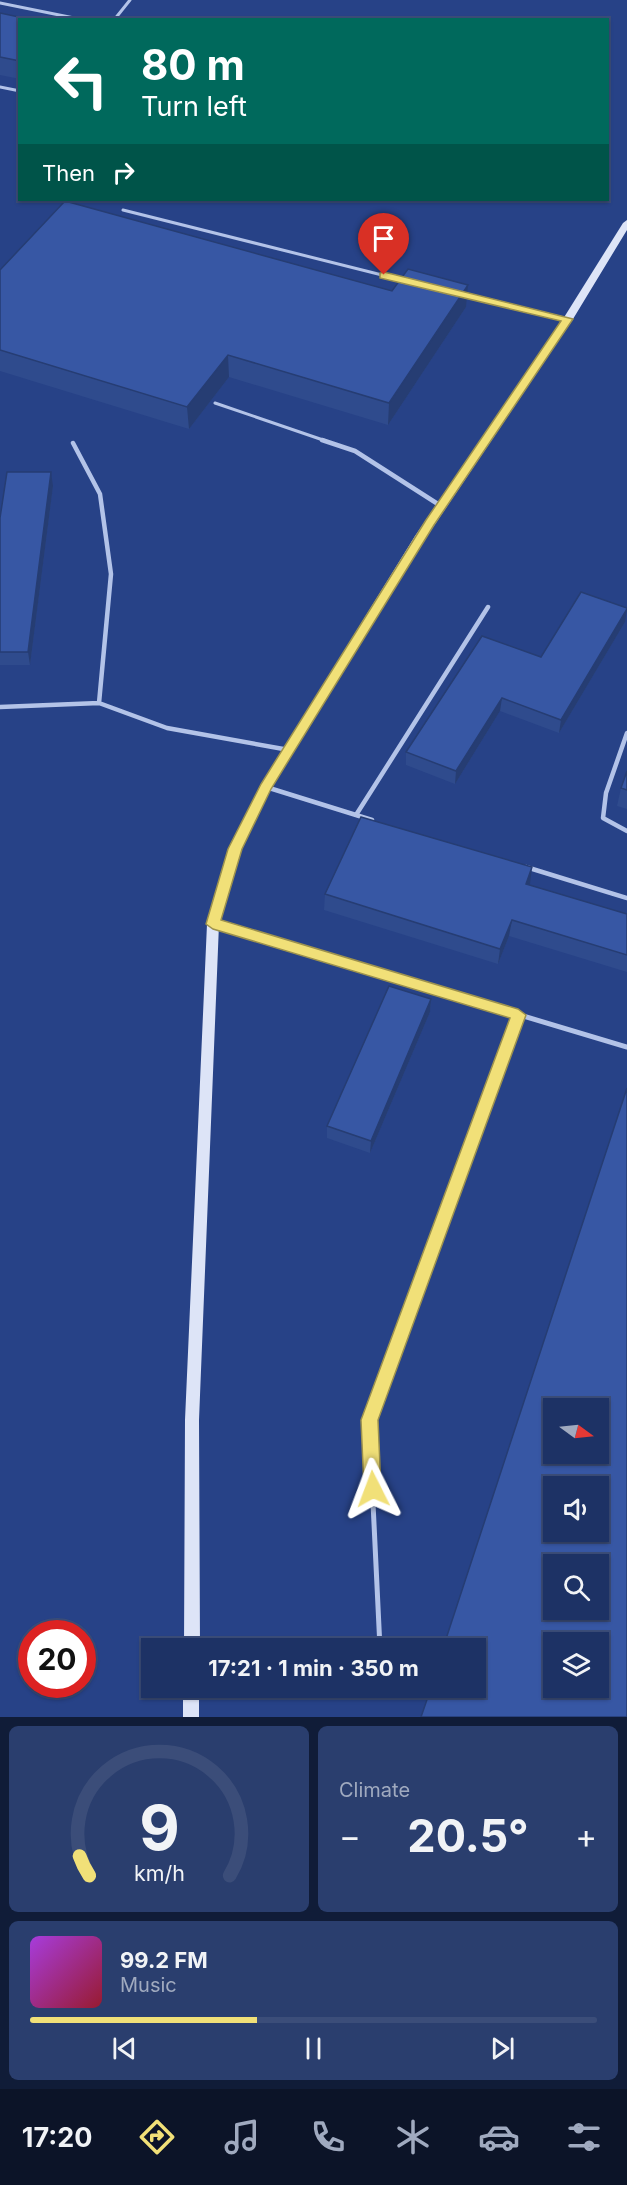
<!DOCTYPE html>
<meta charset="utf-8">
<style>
:root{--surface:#1d3265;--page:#2a3e6e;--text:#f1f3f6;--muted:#a0aabf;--line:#3b4d79;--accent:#f1e078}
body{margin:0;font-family:Inter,sans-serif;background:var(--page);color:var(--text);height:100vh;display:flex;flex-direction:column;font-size:22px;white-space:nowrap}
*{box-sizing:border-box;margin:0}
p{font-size:20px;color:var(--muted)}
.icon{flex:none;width:33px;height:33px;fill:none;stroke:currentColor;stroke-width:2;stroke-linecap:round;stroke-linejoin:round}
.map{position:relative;height:1717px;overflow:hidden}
.drawer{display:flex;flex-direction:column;gap:9px;padding:9px;background:#101c38;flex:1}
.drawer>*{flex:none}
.top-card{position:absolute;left:18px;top:18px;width:591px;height:183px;border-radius:0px;box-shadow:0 2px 4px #0004,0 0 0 2px var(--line);background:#00695c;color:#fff;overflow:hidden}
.needle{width:39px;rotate:105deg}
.fabs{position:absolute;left:543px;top:1398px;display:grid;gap:12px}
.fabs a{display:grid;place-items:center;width:66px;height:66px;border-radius:0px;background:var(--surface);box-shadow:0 2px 4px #0004,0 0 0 2px var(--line);font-size:30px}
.speed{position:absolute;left:18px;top:1620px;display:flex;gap:12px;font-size:30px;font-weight:700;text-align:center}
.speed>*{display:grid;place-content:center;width:78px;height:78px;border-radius:50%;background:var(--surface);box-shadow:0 2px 4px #0004,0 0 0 2px var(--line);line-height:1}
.speed .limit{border:9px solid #d22;background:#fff;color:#111}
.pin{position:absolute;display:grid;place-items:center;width:51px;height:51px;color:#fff;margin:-62px -26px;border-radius:50% 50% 50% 0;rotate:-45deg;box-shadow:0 0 6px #0007}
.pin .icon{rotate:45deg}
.me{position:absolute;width:66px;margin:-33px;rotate:357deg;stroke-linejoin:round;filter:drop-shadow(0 0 4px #0008)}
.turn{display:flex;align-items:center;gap:21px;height:126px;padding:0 24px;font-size:27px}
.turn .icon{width:78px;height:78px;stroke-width:2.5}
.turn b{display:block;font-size:42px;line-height:51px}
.then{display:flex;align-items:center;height:57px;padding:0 24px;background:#0003;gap:12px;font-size:22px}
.big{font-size:45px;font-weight:700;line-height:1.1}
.drawer .tile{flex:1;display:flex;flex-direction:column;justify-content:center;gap:9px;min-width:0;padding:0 21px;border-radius:9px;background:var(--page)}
.drawer .dial{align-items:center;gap:0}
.dial svg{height:156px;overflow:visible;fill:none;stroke:var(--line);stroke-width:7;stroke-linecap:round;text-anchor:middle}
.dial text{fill:var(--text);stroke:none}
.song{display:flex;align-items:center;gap:18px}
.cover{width:72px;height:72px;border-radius:9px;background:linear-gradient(135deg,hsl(280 70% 55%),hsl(350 70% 35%))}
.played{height:6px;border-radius:3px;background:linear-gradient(90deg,var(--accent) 40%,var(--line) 40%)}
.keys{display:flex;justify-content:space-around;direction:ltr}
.heat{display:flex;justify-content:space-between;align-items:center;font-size:33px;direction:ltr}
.drawer .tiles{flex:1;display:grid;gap:9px;grid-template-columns:1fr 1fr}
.tile:last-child{grid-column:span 2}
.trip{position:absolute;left:141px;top:1638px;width:345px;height:60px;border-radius:0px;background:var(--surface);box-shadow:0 2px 4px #0004,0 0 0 2px var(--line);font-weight:700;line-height:60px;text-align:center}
.tabs{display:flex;height:96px;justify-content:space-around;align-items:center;background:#0c1428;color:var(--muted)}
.tabs .icon{width:42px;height:42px}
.tabs .selected{color:var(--accent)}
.tabs b{font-size:27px;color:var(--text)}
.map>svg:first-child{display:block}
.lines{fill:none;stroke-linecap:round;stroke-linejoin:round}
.lane-far2{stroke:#b3c3e8;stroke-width:3}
.lane-far1{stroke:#b3c3e8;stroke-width:4.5}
.lane{stroke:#b3c3e8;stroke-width:5}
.secondary{fill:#dde4f7;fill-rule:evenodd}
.wall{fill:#2f4b8d}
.shaded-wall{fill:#263d73}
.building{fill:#3757a4;stroke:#263d73;stroke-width:1.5;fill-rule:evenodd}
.route{fill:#f1e078;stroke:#9d924e;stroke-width:1.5}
</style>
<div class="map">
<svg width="627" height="1717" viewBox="0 0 627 1717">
<rect width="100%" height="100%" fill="#274287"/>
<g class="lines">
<!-- lane-far2 -->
<path class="lane-far2" d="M 0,3 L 84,20
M 114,20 L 130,0
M 0,87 L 20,91
M 123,210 L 406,281
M 463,294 L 568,319
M 215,403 L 326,441"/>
<!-- lane-far1 -->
<path class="lane-far1" d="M 322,440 L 355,451 L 441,506
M 73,443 L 100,494 L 111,574 L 99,703 L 167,728 L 289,750
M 0,707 L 99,703
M 627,733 L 606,793 L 603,818 L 627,831
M 266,787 L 372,820
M 356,815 L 488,607
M 526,867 L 627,898
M 216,924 L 478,1002"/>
<!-- lane -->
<path class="lane" d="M 473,1001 L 627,1047
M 380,1648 L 369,1420 L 518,1015"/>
<!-- secondary -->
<path class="secondary" d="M 627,220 L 627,230 L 573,319 L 423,542 L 271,789 L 241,849 L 219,924 L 199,1420 L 200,1648 L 184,1648 L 185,1420 L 207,924 L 229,849 L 262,784 L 415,536 L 563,319 L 623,223 Z
M 183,1688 L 199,1688 L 199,1717 L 183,1717 Z"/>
</g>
<!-- wall -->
<path class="wall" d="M 0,13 L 20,20 L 20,79 L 0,75 Z
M 0,270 L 392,291 L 466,307 L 388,425 L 229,377 L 189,429 L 0,371 Z
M 53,486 L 30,665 L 0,665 L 0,518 Z
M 625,622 L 559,733 L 500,711 L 455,784 L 406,765 L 406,752 L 541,657 Z
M 627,771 L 627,809 L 617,806 L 621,788 Z
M 530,884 L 529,885 L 627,914 L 627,972 L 509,936 L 498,964 L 324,910 L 325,894 Z
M 431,999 L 430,1012 L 370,1153 L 327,1138 L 327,1126 Z"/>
<!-- shaded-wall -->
<path class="shaded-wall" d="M 468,285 L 466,307 L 388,425 L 389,403 Z
M 228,355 L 229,377 L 189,429 L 187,407 Z
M 51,472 L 53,486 L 30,665 L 28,652 Z
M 627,609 L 625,622 L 559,733 L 561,720 Z
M 502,698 L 500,711 L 455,784 L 456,771 Z
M 532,867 L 530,884 L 523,900 L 526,884 Z
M 512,920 L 509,936 L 498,964 L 500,949 Z
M 431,999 L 430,1012 L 370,1153 L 371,1141 Z"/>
<!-- building -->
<path class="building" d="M 0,13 L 33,20 L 20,20 L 20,61 L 0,57 Z
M 65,201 L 392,291 L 408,269 L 468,285 L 389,403 L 228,355 L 187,407 L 0,350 L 0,270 Z
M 7,472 L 51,472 L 28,652 L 0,652 L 0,518 Z
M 581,592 L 627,608 L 627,609 L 561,720 L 502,698 L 456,771 L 406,752 L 482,636 L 541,657 Z
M 627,771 L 627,790 L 621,788 Z
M 361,817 L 532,867 L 526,884 L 627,914 L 627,955 L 512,920 L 500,949 L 325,894 Z
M 389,986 L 431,999 L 371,1141 L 327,1126 Z
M 627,1088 L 627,1717 L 421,1717 L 431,1688 L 476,1688 L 476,1648 L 443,1648 ZM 554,1408 L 598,1408 L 598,1454 L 554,1454 ZM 554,1486 L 598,1486 L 598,1532 L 554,1532 ZM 554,1564 L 598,1564 L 598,1610 L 554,1610 ZM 554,1642 L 598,1642 L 598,1688 L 554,1688 Z"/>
<!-- route -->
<path class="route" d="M 384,272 L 573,319 L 434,525 L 271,789 L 242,849 L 221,920 L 518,1009 L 526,1015 L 378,1420 L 381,1489 L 379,1495 L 373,1497 L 367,1495 L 364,1489 L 361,1420 L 510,1018 L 213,929 L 206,924 L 228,849 L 261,784 L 426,520 L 561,321 L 380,278 L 380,273 Z"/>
</svg>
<div class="fabs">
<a><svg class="needle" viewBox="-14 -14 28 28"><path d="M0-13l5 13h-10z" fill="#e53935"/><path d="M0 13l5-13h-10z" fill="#a0aabf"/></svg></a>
<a><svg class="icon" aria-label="sound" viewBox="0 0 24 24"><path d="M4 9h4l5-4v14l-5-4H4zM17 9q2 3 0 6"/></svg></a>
<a><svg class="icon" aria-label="search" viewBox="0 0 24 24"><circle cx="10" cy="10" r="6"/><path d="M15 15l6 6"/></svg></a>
<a><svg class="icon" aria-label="layers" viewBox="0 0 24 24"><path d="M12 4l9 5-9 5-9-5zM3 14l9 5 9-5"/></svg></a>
</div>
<div class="speed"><div class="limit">20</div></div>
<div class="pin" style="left:384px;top:275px;background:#d93025"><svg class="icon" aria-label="arrive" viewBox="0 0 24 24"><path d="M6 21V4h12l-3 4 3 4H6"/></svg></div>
<svg class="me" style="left:373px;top:1489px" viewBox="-20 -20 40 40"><path d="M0-17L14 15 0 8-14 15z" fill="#f1e078" stroke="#fff" stroke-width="4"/></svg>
<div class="trip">17:21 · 1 min · 350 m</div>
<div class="top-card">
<div class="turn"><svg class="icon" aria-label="left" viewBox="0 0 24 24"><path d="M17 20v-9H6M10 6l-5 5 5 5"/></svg><div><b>80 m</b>Turn left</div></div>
<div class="then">Then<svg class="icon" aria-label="right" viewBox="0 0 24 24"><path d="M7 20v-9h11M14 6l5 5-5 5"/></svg></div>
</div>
</div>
<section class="drawer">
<div class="tiles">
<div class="tile dial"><svg viewBox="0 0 100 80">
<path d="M14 69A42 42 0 1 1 86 69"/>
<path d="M14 69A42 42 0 0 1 9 59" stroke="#f1e078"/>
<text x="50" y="56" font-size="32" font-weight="700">9</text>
<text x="50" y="72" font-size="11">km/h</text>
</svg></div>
<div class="tile"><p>Climate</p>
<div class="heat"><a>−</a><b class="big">20.5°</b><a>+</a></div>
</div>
<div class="tile">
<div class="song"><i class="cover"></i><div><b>99.2 FM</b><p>Music</p></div></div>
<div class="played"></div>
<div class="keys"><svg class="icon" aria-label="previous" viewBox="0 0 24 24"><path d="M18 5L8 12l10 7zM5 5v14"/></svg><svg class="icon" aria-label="pause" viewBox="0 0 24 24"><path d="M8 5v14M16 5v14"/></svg><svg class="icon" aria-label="next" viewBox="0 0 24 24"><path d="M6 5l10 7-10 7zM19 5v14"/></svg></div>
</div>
</div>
</section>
<nav class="tabs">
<b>17:20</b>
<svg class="icon selected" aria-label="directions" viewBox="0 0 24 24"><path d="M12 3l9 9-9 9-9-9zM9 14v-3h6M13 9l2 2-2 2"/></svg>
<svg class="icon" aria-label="music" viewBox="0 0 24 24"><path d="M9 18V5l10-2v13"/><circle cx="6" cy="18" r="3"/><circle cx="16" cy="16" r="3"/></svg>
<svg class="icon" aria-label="phone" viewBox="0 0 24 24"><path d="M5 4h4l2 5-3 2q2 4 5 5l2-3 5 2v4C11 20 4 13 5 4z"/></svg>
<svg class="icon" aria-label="climate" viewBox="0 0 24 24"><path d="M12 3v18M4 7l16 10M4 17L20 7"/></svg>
<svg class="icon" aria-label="car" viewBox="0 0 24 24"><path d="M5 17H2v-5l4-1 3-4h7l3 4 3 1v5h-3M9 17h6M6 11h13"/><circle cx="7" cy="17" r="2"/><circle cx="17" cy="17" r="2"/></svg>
<svg class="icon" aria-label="filters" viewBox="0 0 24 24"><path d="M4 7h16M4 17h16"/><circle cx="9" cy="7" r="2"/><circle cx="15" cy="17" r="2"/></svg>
</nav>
